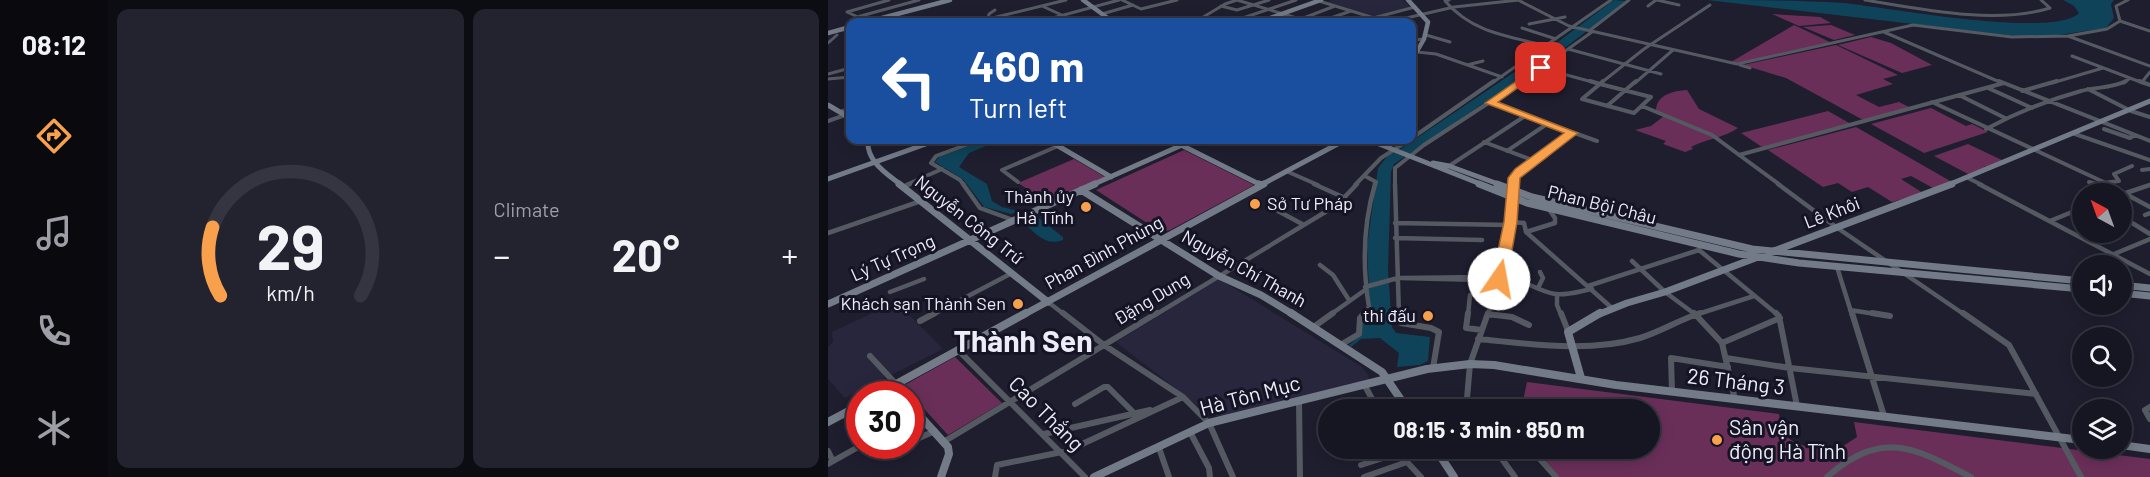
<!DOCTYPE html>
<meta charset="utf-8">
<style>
:root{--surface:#161623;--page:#232330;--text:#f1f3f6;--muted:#9e9fa6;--line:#353541;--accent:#f9a04c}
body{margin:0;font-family:Barlow,sans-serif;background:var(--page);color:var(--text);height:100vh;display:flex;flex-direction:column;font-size:22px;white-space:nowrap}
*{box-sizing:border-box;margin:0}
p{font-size:20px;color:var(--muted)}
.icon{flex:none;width:33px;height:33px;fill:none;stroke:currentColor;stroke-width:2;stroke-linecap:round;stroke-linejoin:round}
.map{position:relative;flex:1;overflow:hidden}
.details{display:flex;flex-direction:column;gap:9px;padding:9px;background:#0c0c13;width:720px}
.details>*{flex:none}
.banner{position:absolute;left:18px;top:18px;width:570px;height:126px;border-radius:12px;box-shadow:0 3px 15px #0003,0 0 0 2px var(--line);background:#1a4fa0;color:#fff;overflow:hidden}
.needle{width:39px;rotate:319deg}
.fabs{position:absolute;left:1244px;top:183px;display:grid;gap:12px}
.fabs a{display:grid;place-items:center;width:60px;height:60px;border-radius:50%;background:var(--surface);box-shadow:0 3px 15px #0003,0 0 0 2px var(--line);font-size:30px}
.speed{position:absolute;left:18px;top:381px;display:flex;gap:12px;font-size:30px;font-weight:700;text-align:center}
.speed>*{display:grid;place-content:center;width:78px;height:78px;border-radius:50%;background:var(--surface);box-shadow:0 3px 15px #0003,0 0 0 2px var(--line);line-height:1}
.speed .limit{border:9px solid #d22;background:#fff;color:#111}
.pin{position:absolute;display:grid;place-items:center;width:51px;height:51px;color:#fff;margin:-26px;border-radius:12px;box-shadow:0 3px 9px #0006}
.me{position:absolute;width:66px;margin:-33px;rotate:12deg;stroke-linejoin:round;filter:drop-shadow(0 0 4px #0008)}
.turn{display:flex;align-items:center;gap:21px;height:126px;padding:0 24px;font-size:27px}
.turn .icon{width:78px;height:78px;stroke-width:2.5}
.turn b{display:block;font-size:42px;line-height:51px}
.big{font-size:45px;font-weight:700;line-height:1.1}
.details .tile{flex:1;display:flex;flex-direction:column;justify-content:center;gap:9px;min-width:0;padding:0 21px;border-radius:12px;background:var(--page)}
.details .dial{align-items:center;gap:0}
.dial svg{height:156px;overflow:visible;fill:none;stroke:var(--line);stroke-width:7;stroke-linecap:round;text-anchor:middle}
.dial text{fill:var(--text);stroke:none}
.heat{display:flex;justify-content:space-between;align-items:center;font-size:33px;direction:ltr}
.details .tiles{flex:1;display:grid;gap:9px;grid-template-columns:repeat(2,1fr)}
.trip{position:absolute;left:490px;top:399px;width:342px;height:60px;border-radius:30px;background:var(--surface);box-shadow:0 3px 15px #0003,0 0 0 2px var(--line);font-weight:700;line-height:60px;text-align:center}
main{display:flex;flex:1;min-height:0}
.tab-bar{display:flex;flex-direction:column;width:108px;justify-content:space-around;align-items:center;background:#09090e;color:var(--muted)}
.tab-bar .icon{width:42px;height:42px}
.tab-bar .current{color:var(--accent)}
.tab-bar b{font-size:27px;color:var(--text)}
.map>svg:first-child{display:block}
.built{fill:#27263d}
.green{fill:#6a2f59}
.water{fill:#0e4359}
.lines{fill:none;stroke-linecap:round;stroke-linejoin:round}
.street-far3{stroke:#555a62;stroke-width:3}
.street-far2{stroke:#555a62;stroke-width:4}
.street-far1{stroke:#555a62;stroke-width:4.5}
.street{stroke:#555a62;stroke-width:6}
.secondary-far3{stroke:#737b88;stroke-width:4.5}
.secondary-far2{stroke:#737b88;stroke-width:5}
.secondary-far1{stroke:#737b88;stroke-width:7}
.secondary{stroke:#737b88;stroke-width:8}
.route{fill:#f9a04c;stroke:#a26831;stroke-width:1.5}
.poi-dot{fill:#f9a04c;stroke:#151425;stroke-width:2}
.labels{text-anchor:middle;stroke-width:6;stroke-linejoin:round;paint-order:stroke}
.poi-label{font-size:18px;fill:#ededf9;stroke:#151425;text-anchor:end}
.street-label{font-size:18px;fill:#ededf9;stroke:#151425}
.near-street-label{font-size:21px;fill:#ededf9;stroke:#151425}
.near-poi-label{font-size:21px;fill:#ededf9;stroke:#151425;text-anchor:start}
.town-label{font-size:30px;font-weight:bold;fill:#ededf9;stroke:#151425}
</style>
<main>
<nav class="tab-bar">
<b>08:12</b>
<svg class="icon current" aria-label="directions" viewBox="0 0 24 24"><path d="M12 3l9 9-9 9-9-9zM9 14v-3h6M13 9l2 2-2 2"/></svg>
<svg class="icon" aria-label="music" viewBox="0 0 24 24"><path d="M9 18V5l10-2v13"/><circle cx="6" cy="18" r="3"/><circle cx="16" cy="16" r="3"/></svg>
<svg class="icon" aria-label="phone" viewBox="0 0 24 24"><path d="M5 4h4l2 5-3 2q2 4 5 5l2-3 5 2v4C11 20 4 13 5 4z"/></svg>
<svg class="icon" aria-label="climate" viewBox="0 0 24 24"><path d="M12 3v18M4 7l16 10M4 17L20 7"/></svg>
</nav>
<section class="details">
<div class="tiles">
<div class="tile dial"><svg viewBox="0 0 100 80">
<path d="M14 69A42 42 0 1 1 86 69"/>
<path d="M14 69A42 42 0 0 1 10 34" stroke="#f9a04c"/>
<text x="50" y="56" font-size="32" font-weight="700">29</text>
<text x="50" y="72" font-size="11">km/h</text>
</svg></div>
<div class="tile"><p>Climate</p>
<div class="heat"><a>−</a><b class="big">20°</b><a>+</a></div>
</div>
</div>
</section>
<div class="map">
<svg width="1322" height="477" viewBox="0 0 1322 477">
<rect width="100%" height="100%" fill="#1e1e2f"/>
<!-- built -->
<path class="built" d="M 503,0 L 575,0 L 582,7 L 544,17 L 499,3 Z
M 391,279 L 534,367 L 540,375 L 541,380 L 396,418 L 379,413 L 288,342 Z
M 68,302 L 115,349 L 17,398 L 0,379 L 0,347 L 5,342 L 4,332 Z"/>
<!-- green -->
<path class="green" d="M 944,14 L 992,17 L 1003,23 L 971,26 Z
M 966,25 L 1004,43 L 909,64 L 903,62 Z
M 1003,25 L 1027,35 L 1006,40 L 975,27 Z
M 1043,37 L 1063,43 L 1104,65 L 1074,73 L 1010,45 Z
M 1008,45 L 1070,75 L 1055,79 L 1065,84 L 1028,95 L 1051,107 L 1071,102 L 1083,108 L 1037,121 L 958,78 L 915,65 Z
M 859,90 L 871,109 L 910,128 C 896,138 878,139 863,147 L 865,149 L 857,152 L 835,144 L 838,141 L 807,130 L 823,126 L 836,116 L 828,110 C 829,94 846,91 859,90 Z
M 1103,108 L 1138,126 L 1144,124 L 1160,132 L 1096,153 L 1043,124 Z
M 1000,111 L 1023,124 L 934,147 L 913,133 Z
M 1028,127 L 1124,182 L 1105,188 L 1083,176 L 1073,179 L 1095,193 L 1064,202 L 1040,187 L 1024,192 L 1010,183 L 995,187 L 940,150 Z
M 1140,144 L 1178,162 L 1161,169 L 1156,166 L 1158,169 L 1142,175 L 1106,156 Z
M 356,150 L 426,185 L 342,230 L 333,232 L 268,190 Z
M 246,159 L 277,177 L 221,203 L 190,183 Z
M 127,357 L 174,403 L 120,435 L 75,386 Z
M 699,382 L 951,414 C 954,447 975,445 1002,451 L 1003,454 L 1029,437 L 1026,422 L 1322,459 L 1322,477 L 731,477 L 706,449 L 822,448 L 822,410 L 693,410 Z"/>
<!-- water -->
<path class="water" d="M 786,0 L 798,1 L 738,47 L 566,164 L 563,172 L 560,270 L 564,327 L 568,333 L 602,337 L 600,361 L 592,365 L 569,367 L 571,353 L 552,338 L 533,339 L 523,347 L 521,345 L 533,335 L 533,323 L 542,313 L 539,246 L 550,168 L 561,154 L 571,150 L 719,50 Z
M 879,0 C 924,0 970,0 1016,3 C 1056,7 1226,39 1251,13 L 1246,6 L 1235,0 L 1286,0 L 1283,4 L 1286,18 L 1278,28 L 1230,35 L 1197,37 Z
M 157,140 L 172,140 L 141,153 L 131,167 L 159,184 L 164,201 L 174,207 L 190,211 L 183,214 L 156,207 L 135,179 L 107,162 L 111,157 Z
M 208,216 L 235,237 L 235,240 C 218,247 206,233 195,221 Z"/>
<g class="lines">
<!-- street-far3 -->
<path class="street-far3" d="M 294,0 L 313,9 L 349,0
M 409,0 L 482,22
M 621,0 L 617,1 C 645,33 679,36 719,46
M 690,0 L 741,26 L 909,64 L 1085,25 L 1184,37 L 1240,36
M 829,0 L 851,5
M 1037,0 C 1092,9 1168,25 1222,8 L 1213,0
M 1300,0 L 1288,6 L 1292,21 L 1322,31
M 491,1 L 546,18
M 214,6 L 249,22
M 393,6 L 409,10 L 441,0
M 820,6 L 828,0
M 167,10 L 161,14 L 160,19 L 238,0
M 274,14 L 305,5
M 29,17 L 91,0
M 473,19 L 507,6
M 1292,21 L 1279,29 L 1240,36 L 1322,66
M 41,22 L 19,12 L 61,0
M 210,22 L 291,0
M 264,22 L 281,18
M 342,22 L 372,19 L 397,4 L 409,0
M 403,22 L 468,0
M 491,22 L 523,11
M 530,22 L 587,7
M 561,22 L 626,7 L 691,0
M 701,24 L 737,17
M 694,28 L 728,39
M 761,31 L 801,0
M 1056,32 L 1174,83
M 598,35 L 622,42
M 584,40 L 596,39
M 0,43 L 9,35
M 740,49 L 833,74
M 589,52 L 608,54 L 674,77
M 1244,56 L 1315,83
M 639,65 L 655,61
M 912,65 L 922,68
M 713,68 L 768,83
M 0,74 L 22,68
M 0,79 L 22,77
M 1314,82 L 1322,72
M 664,83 L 783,0
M 692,83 L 764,32
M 773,83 L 816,49 L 882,5
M 807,83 L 845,50
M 1224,83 L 1275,68
M 1296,83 L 1302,78"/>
<!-- street-far2 -->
<path class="street-far2" d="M 762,81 L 772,84
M 1171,81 L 1322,141
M 1311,81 L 1322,85
M 772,84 L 819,96 L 823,97 L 806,113 L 754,99 Z
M 772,84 L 775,81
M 1160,88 L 1204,108
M 1260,89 L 1303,111 L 1322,117
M 1194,91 L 1229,81
M 1131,95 L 1177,118
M 1104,102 L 1282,185
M 662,103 L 769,141
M 779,106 L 808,81
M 814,106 L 884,135 L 952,185
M 12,112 L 22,109
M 0,121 L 17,115
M 1158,129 C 1188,113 1220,100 1253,91 C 1268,87 1285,88 1298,81
M 1276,129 L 1302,138 L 1307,135
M 1247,134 L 1322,160
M 584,138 L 666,81
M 656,142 L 707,161
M 679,151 L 719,124
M 911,155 L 1176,83
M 621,166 L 697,116
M 1314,170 L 1322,169
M 458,171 L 490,185
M 537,176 L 548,182 L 547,185
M 1140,178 L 1154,185
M 190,182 L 174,170 L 230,146
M 1261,182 L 1268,184 L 1291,181 L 1286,174 L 1304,166
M 78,185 L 114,169
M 136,185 L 132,180 L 103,163 L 108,156 L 151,140
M 527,185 L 553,158 L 581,140
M 567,185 L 567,168 L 596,145 L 694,81
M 685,185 L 686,178 L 691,172 L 744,133"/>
<!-- street-far1 -->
<path class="street-far1" d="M 135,184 L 152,208 L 185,220
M 486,184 L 517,198
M 567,184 L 571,315
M 950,184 L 1008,227 L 1137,315
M 1151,184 L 1322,274
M 1279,184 L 1322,207
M 75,187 L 82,184
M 1298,193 L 1322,185
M 450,211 L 476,225
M 1317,215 L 1322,213
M 1296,218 L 1322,234
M 1222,221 L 1254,208
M 682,222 L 696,223 L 698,232 L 784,308
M 567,223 L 681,225
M 698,232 L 727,223 L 727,218 L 720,208
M 0,233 L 93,201
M 567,238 L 654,240
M 872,245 L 871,250 L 950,315
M 1286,254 L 1322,239
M 804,261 L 837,292 L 868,315
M 492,265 L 505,275 L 521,300
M 1009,267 L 1024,315
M 656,277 L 653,280 L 573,278 Z
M 656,277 C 682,268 703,290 727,294 C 739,296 752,291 764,289
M 760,286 L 871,250
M 537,287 L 570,278
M 710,288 L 715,278 L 712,272
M 62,292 L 96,279
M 729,294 L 729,305 L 733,315
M 220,302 L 237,315
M 1022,310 L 1054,315
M 660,314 L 667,315
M 104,315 L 184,273
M 327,315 L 509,205 L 529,184
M 502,315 L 537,290
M 535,315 L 541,307 C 534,265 535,225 547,184
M 640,315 L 642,295
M 660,315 L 676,260 L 685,184
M 867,315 L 926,296"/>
<!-- street -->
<path class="street" d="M 235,313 L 276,345 L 355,397 L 381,423 L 405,477
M 570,313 L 573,323 L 603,328 L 611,332 L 605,368
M 640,313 L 638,328 L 654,330
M 733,313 L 740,331
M 866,313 L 894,343 L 907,400
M 948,313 L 951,316 L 969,406
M 1024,313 L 1056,416
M 1044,313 L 1062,316
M 1135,313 L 1181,345 L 1253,477
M 660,314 L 684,317 L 701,325
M 92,321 L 107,313
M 487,326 L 505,313
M 650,339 C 703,344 760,353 812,338 C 832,332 851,320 872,313
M 894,343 L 952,318
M 514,344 L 531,334 L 532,318 L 536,313
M 130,350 L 257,477
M 42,356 L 68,384
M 898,358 L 962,368 L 1208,394
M 536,384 L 550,410
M 844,392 L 843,358 L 900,367
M 471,401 L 472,477
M 247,404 L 276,387 L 280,387 L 307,414
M 1322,407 L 1317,410 L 1322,419
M 638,410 L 642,364 L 660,313
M 362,432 L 381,468 L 382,477
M 216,434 L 322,410
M 117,441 L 329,313
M 82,442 L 107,431
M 331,448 L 341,477
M 572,448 L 579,462 L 593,477
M 666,448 L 687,477
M 702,448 L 728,477
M 0,451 L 5,461
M 60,453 L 76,446
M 235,453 L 355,397
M 611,455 L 623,448
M 0,464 L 32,446
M 533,465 L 586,448
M 167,477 L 169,465 L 234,452
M 536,477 L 579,462
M 999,477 C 1054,429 1085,447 1143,477"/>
<!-- secondary-far3 -->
<path class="secondary-far3" d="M 255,0 L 285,22
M 580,0 L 600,22 L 596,39 L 584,60
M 39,22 L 122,0
M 431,22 L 493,0
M 0,33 L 22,27"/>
<!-- secondary-far2 -->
<path class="secondary-far2" d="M 0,105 L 22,118
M 40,140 C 38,161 58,173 73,185
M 220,140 L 283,177
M 343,140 L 433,185
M 541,140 L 655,185
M 605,163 L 621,166 L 673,185
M 0,179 L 109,140
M 264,185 L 354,145
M 433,185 L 517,140
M 1120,185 L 1322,101"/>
<!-- secondary-far1 -->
<path class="secondary-far1" d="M 71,184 L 220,302
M 431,184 L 433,185
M 651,184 L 699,203 L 911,254 L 971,263 L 1254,289
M 669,184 L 704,197 L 924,249 L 1254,281
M 253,190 L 391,276 L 433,295 L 466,315
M 1293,285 L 1322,288
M 1293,293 L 1322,296
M 0,304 L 267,184
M 195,315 L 436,184
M 769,315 L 799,303 L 837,292 L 1124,184"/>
<!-- secondary -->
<path class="secondary" d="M 463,313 L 554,372 L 580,410
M 753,378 L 740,332 L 772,313
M 65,386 L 73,394
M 50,394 L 198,313
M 82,405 L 120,447 L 121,454 L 113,477
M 0,422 L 32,405
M 1293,445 L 1322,449
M 607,448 L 626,477
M 266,477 L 381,423 L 599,369 L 642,364 L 666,365 L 788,385 L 1254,440"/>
</g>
<!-- route -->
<path class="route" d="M 710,66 L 718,68 L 670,102 L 750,133 L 692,178 L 689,222 L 679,279 L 671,284 L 664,279 L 676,222 L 680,178 L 687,169 L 736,133 L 657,103 Z"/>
<!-- markers -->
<g class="poi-dot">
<circle cx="427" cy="204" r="6"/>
<circle cx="258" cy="207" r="6"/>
<circle cx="190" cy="304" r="6"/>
<circle cx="600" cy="316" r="6"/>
<circle cx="889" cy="440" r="6"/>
</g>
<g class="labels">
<!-- poi labels -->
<g class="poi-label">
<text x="246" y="203">Thành ủy<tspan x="246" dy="21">Hà Tĩnh</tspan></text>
<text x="439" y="210" text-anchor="start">Sở Tư Pháp</text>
<text x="178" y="310">Khách sạn Thành Sen</text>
<text x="588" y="322">thi đấu</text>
</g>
<!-- street labels -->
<g class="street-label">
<text transform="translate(774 205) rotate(14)" y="6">Phan Bội Châu</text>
<text transform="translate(1004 213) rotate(-21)" y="6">Lê Khôi</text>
<text transform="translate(141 220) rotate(38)" y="6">Nguyễn Công Trứ</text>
<text transform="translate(276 253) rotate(-29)" y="6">Phan Đình Phùng</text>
<text transform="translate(65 258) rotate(-24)" y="6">Lý Tự Trọng</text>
<text transform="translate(416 269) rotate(29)" y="6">Nguyễn Chí Thanh</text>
<text transform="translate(324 299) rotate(-31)" y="6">Đặng Dung</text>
</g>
<!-- near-street labels -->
<g class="near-street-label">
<text transform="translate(908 382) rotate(7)" y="7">26 Tháng 3</text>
<text transform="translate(422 396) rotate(-15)" y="7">Hà Tôn Mục</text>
<text transform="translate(218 414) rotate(45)" y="7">Cao Thắng</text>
</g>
<!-- near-poi labels -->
<g class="near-poi-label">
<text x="901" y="435">Sân vận<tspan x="901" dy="24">động Hà Tĩnh</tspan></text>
</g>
<!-- town labels -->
<g class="town-label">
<text x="195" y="352">Thành Sen</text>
</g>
</g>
</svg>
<div class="fabs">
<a><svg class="needle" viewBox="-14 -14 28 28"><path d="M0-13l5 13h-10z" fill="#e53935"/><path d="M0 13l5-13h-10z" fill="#9e9fa6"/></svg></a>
<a><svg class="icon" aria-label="sound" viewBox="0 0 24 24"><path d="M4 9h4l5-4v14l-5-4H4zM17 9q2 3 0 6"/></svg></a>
<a><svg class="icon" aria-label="search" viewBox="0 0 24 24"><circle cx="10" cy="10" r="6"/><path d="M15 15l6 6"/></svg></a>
<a><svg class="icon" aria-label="layers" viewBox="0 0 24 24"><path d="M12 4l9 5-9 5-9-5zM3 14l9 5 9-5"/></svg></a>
</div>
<div class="speed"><div class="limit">30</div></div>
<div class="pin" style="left:713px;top:68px;background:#d93025"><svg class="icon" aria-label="arrive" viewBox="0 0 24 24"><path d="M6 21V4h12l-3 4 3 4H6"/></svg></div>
<svg class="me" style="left:671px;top:279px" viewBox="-20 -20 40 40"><circle r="19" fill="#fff"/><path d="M0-13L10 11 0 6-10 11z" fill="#f9a04c"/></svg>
<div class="trip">08:15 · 3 min · 850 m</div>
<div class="banner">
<div class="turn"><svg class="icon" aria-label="left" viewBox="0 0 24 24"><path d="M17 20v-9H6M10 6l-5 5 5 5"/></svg><div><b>460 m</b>Turn left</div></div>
</div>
</div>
</main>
